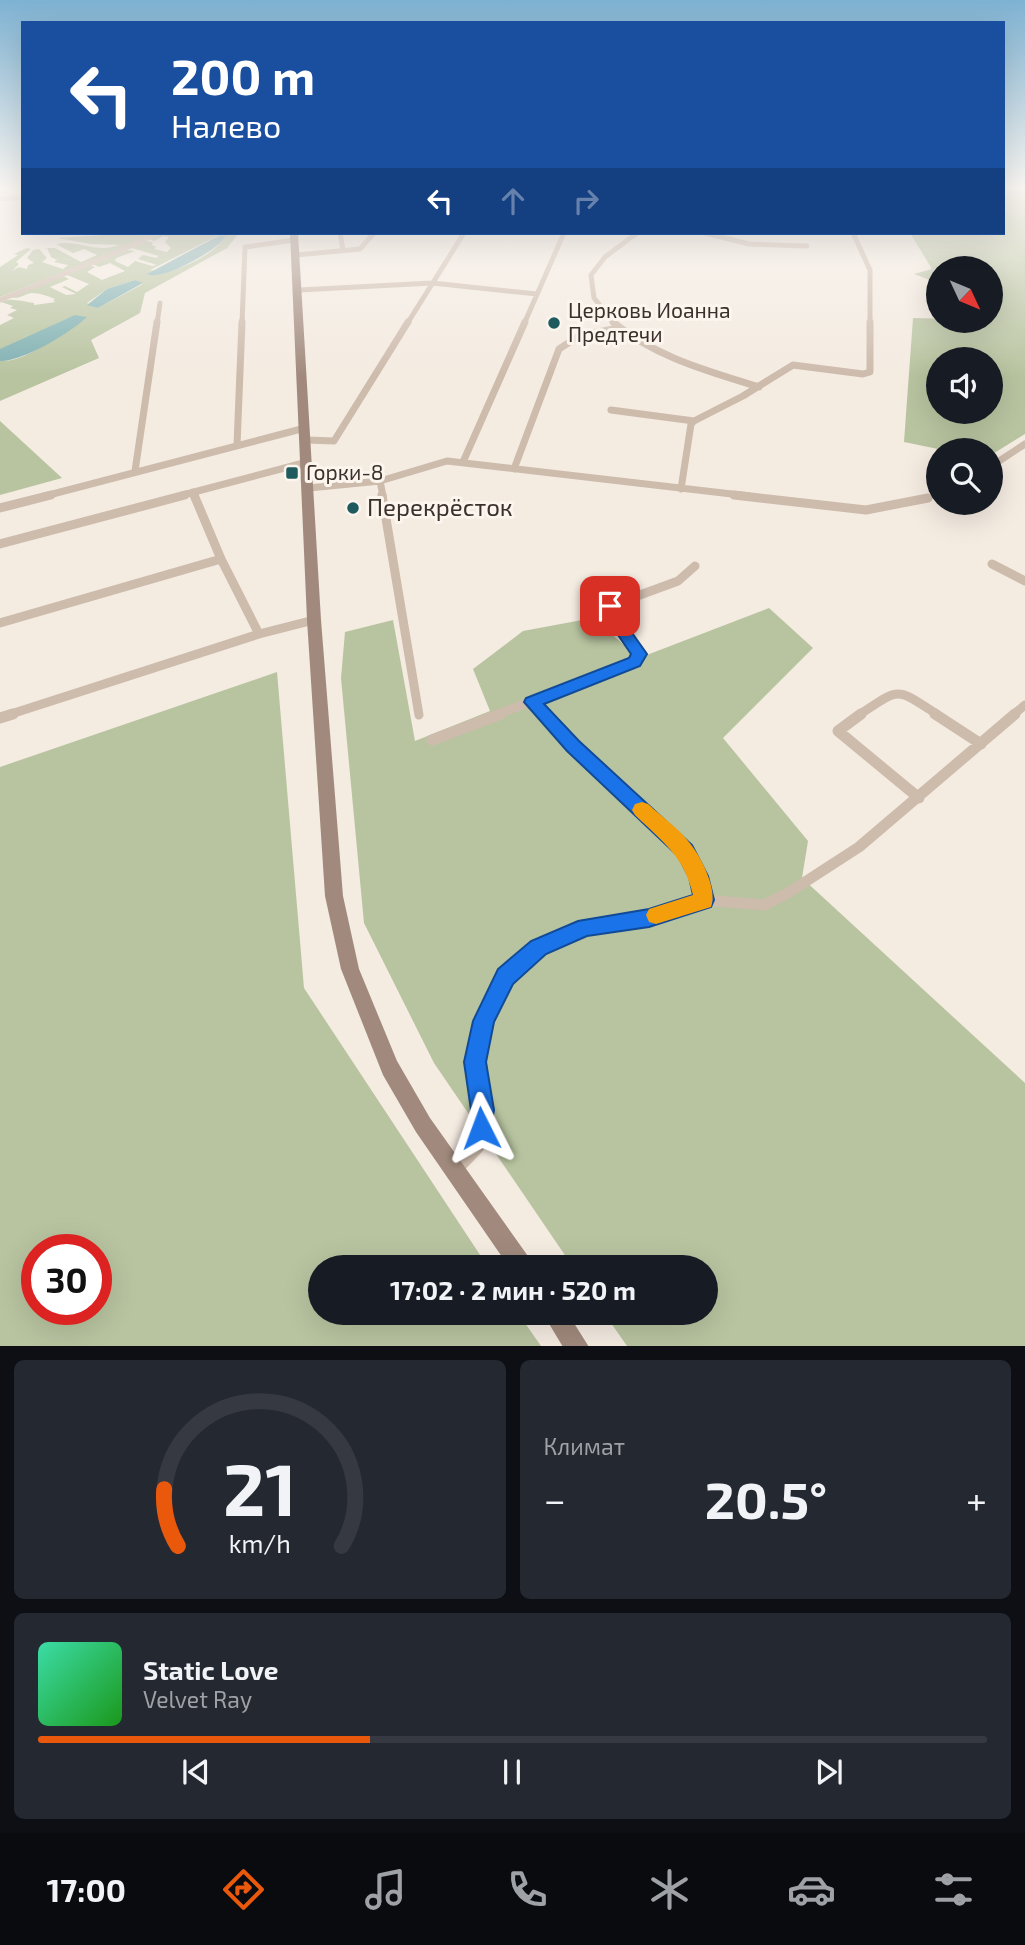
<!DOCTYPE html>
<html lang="ru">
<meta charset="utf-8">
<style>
:root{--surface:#171b24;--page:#242831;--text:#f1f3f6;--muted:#9ea1a6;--line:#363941;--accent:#ea580c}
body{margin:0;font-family:"Exo 2",sans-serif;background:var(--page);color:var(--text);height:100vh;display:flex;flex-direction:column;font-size:26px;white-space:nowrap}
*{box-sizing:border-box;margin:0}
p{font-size:23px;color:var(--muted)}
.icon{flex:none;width:38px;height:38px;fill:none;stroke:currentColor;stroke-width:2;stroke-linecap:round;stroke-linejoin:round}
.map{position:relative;height:1346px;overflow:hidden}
.sheet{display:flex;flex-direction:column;gap:14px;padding:14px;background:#0d0f14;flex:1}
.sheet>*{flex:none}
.banner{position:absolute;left:21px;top:21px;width:984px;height:214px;border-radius:0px;box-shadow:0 7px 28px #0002;background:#1a4fa0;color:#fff;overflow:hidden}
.needle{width:46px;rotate:134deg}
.buttons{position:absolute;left:926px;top:256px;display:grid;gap:14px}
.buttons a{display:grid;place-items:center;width:77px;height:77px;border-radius:50%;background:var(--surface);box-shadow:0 7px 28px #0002;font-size:35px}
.speed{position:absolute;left:21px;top:1234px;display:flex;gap:14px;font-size:35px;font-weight:700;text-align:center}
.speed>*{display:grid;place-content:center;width:91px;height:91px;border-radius:50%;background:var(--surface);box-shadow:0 7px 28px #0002;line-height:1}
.speed .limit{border:10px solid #d22;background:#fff;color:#111}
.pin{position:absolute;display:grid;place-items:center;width:60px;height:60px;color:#fff;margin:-30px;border-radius:14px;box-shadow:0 4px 10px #0006}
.me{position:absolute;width:77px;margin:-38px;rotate:357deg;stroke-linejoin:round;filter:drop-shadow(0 0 5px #0008)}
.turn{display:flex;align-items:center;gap:24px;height:147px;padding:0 35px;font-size:32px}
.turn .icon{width:91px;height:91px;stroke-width:2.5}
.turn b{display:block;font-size:49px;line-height:60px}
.lanes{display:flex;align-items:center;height:66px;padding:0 35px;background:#0003;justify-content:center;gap:35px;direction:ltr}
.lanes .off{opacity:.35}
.big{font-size:52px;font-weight:700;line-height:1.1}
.sheet .tile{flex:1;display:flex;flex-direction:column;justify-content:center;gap:10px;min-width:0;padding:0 24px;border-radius:10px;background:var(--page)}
.sheet .dial{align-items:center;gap:0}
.dial svg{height:182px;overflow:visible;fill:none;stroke:var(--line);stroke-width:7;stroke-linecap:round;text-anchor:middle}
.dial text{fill:var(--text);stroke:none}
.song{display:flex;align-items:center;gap:21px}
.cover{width:84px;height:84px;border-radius:10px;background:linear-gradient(135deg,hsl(160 70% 55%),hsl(120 70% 35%))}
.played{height:7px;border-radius:4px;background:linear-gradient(90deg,var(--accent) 35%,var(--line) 35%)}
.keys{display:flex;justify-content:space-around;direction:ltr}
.heat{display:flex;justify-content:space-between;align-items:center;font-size:38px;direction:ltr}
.sheet .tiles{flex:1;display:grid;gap:14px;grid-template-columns:1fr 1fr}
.tile:last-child{grid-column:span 2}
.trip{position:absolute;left:308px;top:1255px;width:410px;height:70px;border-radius:35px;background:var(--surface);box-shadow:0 7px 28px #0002;font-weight:700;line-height:70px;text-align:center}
.menu{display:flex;height:112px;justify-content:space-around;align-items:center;background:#090b0e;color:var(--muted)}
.menu .icon{width:49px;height:49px}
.menu .selected{color:var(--accent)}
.menu b{font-size:32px;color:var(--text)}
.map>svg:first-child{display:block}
.green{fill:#b8c4a0;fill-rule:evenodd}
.water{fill:#7fb0b2}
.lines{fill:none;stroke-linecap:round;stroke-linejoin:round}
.street-far4{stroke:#cdbbac;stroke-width:5}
.street-far3{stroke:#cdbbac;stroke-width:7}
.street-far2{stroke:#cdbbac;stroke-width:9}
.street-far1{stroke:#cdbbac;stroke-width:11}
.street{stroke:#cdbbac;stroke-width:14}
.secondary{fill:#a18a7d;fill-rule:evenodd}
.route{fill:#1a73e8;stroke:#114b97;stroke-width:2}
.slow{fill:#f59e0b}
.poi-dot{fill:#1f5a5e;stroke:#fbf5ee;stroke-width:2.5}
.labels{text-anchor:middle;stroke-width:6;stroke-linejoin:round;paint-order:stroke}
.far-poi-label{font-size:21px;fill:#3b302b;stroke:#fbf5ee;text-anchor:start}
.poi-label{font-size:24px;fill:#3b302b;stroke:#fbf5ee;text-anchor:start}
</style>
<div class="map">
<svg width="1025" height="1347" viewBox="0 0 1025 1347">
<rect width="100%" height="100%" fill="#f4ebe1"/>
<!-- green -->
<path class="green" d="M 1003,187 L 1025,187 L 1025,434 L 991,455 L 990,450 L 943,450 L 904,442 L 913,318 L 990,320 L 991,313 L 994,311 L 991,309 L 990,268 L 938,268 L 938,283 L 914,274 L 932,269 L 910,233 L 1003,233 ZM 938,359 L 990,359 L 990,411 L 938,411 Z
M 110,233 L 153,233 L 116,251 L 0,297 L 0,267 L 18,255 L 14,254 L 27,248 L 31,249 L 16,262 L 19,264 L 12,271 L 19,267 L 27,269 L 28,265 L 34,263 L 27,258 L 33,250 L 39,249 L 47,258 L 42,262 L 63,269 L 68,265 L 54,262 L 57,260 L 51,257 L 47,248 L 55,248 L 81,262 L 97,255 L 84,249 L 73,253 L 56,244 C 77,239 97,254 119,245 L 90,244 L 58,238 L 120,234 Z
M 159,233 L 190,235 L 194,233 L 239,233 L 227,248 L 145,293 L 140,313 L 91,340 L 99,358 L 0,401 L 0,361 C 24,362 47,342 67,331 L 69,318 L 0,350 L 0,325 L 14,318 L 7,315 L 17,310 L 10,308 L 13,306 L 1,302 C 11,297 24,302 34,303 L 34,305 L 56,302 L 53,301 L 55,299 C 48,296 39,293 32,293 C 23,294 20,300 10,297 L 63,276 L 69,279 L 50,287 L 66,295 L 76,294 L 62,287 L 65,286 L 77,292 L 89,284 L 67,275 L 90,265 L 95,267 L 87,272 L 102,280 L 125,271 L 110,263 L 99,267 L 93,264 L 126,250 L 135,251 L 116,258 L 115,261 L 128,267 L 135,261 L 152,266 L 157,265 L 138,259 L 143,255 L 156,258 L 159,256 L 132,248 L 145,241 L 153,242 L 152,245 L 156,247 L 154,249 L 167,252 L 171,248 L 165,242 L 169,237 L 163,236 L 155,241 L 148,239 ZM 219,235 L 226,236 C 218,251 184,269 167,271 C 162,272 155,271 150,270 ZM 135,280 L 143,284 L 98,308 L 87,303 L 107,289 Z
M 0,421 L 62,478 L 0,495 Z
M 769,608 L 813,648 L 723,738 L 808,841 L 802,878 L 1025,1083 L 1025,1346 L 627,1346 L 604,1313 L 705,1312 L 705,1267 L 573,1267 L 434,1063 L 364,923 L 341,678 L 345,632 L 393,620 L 415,741 L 490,711 L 473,669 L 523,631 L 593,618 L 639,658 Z
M 277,672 L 304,988 L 488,1267 L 320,1267 L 320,1312 L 518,1313 L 541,1346 L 0,1346 L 0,767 ZM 37,1250 L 96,1250 L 96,1309 L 37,1309 Z"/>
<!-- water -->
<path class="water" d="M 220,235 L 226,236 C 219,250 160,282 147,274 Z
M 135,280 L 143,283 L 98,308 L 87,305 L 107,289 Z
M 75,315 L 87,317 C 70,333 22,362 0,361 L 0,349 Z"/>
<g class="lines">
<!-- street-far4 -->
<path class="street-far4" d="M 0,191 L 13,187
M 0,199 L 23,197
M 340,233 L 343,250
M 705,233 L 749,244 L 807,246
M 853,233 L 870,270 L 870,324
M 296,255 L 360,249 L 374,233
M 299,290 L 432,283 L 537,294
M 0,300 L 118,252 L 157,233
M 157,324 L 160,303
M 242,324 L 245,247 L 294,240
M 407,324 L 464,233
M 524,324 L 564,233
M 615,324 L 594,298 L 591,275 L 605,257 L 637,233"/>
<!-- street-far3 -->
<path class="street-far3" d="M 613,322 C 655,357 708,371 759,387
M 611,410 L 694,421
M 307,440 L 334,441 L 408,322
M 237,445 L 242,322
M 463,462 L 525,322
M 990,467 L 1025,444
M 514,469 L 559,349 L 579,336 L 618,328
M 135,471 L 157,322
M 309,488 L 380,481
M 681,489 L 691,424 L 694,421 L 743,396 L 793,365 L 863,374 L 870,372 L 870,322
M 193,492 L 195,496
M 45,496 L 305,428
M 179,496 L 307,462
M 383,496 L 380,481 L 447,461 L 749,496"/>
<!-- street-far2 -->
<path class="street-far2" d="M 194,495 L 221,559 L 259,634
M 382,495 L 419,715
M 734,495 L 866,510 L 928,498
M 0,508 L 51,495
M 0,544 L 185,495
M 992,564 L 1025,581
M 0,623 L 221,559
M 532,702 L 545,715
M 8,715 L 259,634 L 314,620
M 496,715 L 635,662 L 639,654 L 610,613 L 610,606 L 678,581 L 695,566
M 859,715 C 901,687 895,687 938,715
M 1013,715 L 1025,705"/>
<!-- street-far1 -->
<path class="street-far1" d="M 543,714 L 573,746 L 685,850 L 698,876 L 704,900
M 861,714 L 838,731 L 919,798
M 935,714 L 981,744
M 0,718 L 13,714
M 432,740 L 501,714
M 497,994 L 505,977 L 539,947 L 585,927 L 649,918 L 704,900 L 764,905 L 788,893 L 859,847 L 1015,714"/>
<!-- street -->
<path class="street" d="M 455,1170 L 477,1147 L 482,1110 L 475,1062 L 484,1021 L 498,992"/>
<!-- secondary -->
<path class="secondary" d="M 290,233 L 298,233 L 321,620 L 343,896 L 359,969 L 397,1061 L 430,1118 L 530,1259 L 533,1267 L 509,1267 L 416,1132 L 383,1075 L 341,969 L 325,896 L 307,620 Z
M 542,1312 L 567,1312 L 589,1347 L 563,1347 Z"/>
</g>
<!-- sky -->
<linearGradient id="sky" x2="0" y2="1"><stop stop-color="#7eb2d2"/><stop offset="0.5" stop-color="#faf6f2"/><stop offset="1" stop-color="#faf6f2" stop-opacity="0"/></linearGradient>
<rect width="1025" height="376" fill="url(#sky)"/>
<!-- route -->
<path class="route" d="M 610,601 L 615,602 L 618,613 L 647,654 L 640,666 L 544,704 L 579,741 L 692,845 L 708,876 L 714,900 L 711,907 L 649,927 L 587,936 L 546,954 L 513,984 L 494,1022 L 486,1062 L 494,1110 L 489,1136 L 481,1140 L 473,1136 L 470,1128 L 471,1110 L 464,1062 L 473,1021 L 498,969 L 531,941 L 578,921 L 649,909 L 693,895 L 689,877 L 678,856 L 567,751 L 524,702 L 526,698 L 629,658 L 631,654 L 603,613 L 603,606 Z"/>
<!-- slow -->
<path class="slow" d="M 642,802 L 648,804 C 662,817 681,830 692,846 C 702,859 718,891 711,907 L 656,924 L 649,922 L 646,915 L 649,909 L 693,895 C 684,856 663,842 635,815 L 632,810 L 635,804 Z"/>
<!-- markers -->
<g class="poi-dot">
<circle cx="554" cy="323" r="7"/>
<rect x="285" y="466" width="14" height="14" rx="3.5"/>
<circle cx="353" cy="508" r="7"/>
</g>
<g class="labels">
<!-- far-poi labels -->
<g class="far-poi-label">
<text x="568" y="318">Церковь Иоанна<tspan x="568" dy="24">Предтечи</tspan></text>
<text x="306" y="480">Горки-8</text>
</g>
<!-- poi labels -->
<g class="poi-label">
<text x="367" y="516">Перекрёсток</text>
</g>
</g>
</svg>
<div class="buttons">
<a><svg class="needle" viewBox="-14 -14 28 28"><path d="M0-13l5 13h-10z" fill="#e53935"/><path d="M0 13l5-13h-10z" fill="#9ea1a6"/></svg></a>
<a><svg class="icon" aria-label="sound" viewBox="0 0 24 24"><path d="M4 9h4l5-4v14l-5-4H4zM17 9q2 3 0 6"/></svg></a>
<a><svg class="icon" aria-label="search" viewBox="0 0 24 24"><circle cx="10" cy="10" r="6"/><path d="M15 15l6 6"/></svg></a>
</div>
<div class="speed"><div class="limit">30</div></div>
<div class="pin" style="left:610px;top:606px;background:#d93025"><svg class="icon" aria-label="arrive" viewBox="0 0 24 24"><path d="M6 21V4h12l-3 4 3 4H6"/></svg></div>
<svg class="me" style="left:481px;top:1128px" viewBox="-20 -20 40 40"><path d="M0-17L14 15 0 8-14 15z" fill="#1a73e8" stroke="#fff" stroke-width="4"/></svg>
<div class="trip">17:02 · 2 мин · 520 m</div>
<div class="banner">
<div class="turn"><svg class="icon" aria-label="left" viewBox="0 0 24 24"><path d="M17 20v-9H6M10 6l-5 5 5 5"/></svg><div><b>200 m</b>Налево</div></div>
<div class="lanes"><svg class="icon" aria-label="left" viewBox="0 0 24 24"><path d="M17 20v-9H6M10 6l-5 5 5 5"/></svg><svg class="icon off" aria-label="ahead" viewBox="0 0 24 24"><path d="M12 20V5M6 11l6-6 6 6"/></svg><svg class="icon off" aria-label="right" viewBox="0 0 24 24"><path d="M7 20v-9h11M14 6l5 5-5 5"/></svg></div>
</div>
</div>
<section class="sheet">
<div class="tiles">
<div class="tile dial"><svg viewBox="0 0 100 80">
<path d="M14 69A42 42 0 1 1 86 69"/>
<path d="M14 69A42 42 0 0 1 8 44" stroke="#ea580c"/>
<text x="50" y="56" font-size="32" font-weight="700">21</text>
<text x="50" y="72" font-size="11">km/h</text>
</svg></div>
<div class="tile"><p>Климат</p>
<div class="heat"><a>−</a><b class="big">20.5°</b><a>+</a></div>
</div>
<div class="tile">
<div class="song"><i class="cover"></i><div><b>Static Love</b><p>Velvet Ray</p></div></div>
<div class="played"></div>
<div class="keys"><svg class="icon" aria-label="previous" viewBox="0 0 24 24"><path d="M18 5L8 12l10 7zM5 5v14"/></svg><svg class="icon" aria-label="pause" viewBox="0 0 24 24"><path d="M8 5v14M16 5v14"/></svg><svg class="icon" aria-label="next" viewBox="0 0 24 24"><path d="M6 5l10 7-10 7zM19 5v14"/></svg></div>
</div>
</div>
</section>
<nav class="menu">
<b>17:00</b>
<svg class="icon selected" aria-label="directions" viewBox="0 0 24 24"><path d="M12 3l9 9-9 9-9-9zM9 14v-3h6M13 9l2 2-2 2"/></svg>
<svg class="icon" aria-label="music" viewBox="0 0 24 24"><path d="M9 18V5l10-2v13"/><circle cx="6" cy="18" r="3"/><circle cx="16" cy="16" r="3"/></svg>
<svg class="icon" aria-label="phone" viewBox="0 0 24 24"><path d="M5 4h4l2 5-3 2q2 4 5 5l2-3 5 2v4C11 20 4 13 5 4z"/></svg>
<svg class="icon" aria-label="climate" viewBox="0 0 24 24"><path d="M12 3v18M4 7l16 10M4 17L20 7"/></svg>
<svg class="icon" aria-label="car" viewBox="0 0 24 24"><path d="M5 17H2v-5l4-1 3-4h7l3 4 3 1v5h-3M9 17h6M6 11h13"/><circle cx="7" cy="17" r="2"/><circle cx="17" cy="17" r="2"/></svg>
<svg class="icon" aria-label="filters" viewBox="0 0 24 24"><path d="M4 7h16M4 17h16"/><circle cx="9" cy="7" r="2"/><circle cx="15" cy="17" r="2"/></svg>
</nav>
